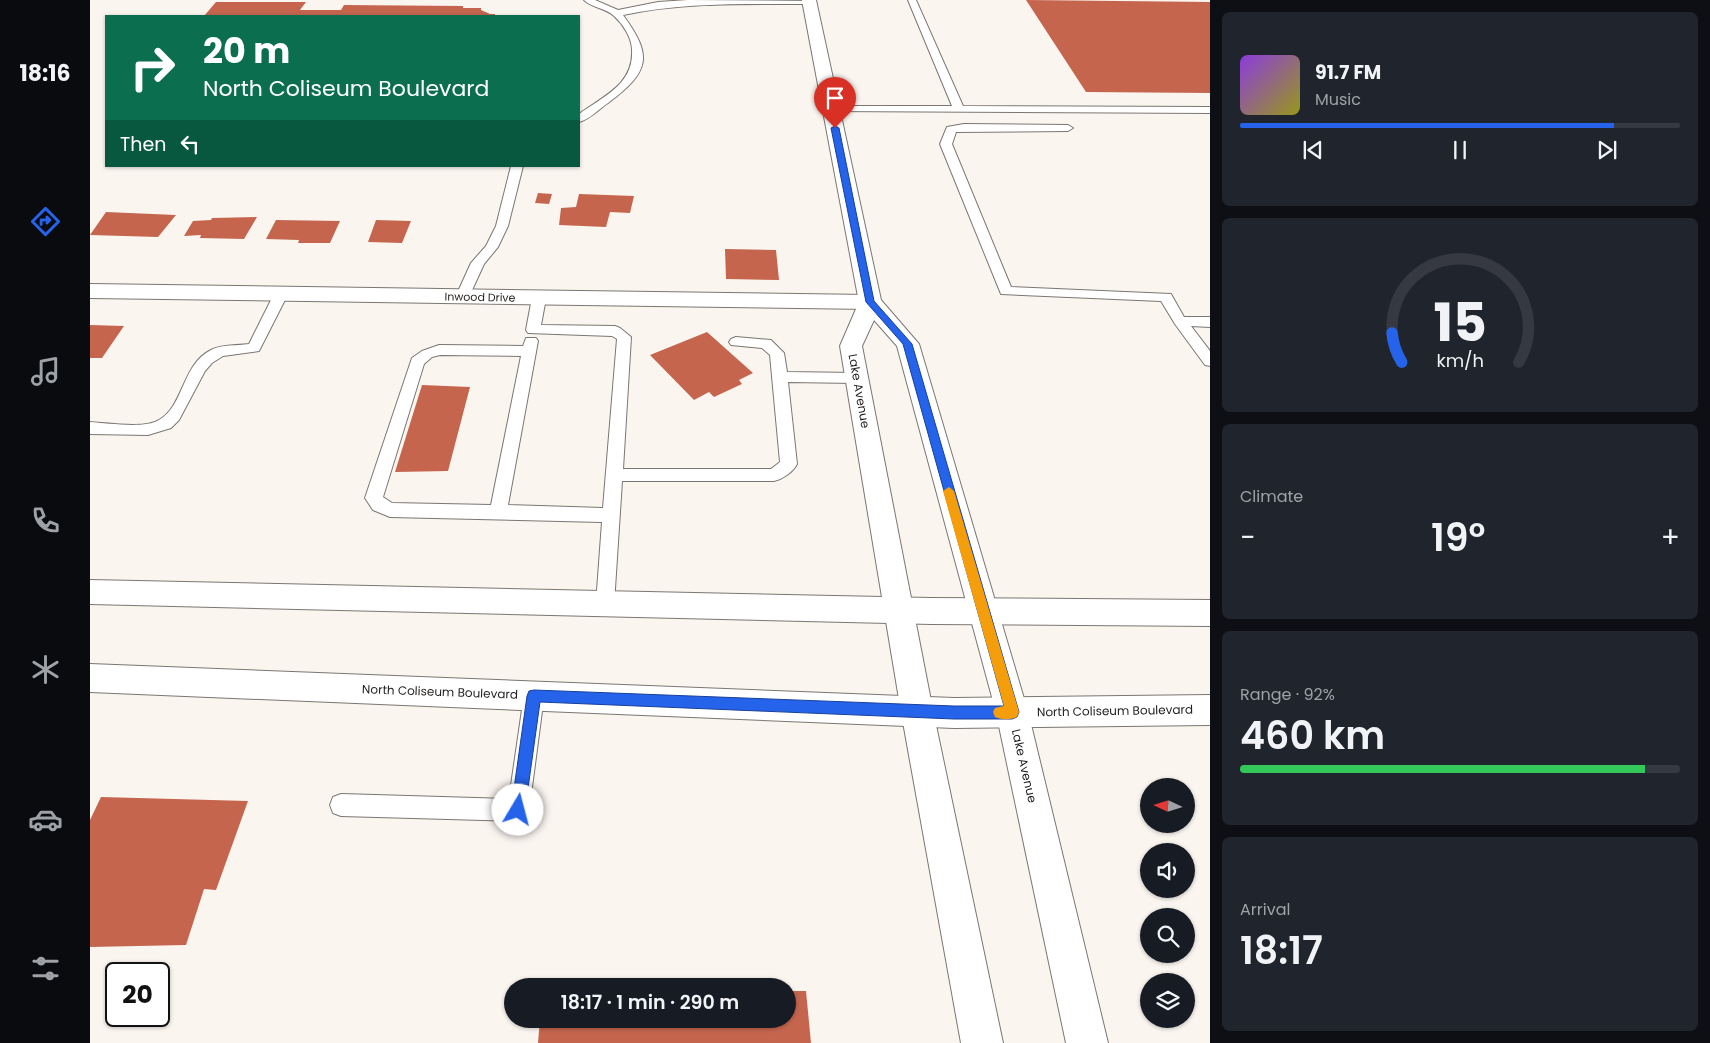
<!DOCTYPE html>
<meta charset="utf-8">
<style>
:root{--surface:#171b24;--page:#20242c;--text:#f1f3f6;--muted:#9ea1a6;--line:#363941;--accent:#2563eb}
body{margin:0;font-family:Poppins,sans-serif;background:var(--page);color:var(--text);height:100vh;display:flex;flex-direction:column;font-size:19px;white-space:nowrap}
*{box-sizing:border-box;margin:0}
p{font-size:16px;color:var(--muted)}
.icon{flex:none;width:28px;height:28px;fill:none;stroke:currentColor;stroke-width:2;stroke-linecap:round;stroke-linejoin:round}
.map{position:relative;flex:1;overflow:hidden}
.side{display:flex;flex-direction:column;gap:12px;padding:12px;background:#0d0f14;width:500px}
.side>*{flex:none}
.guide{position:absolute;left:15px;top:15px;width:475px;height:152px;border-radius:0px;box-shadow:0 1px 4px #0004;background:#0b6e4f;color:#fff;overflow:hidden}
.needle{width:32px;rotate:274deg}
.buttons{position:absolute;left:1050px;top:778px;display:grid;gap:10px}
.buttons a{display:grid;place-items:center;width:55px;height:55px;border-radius:50%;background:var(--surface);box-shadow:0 1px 4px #0004;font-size:25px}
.speed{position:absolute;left:15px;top:962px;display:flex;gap:10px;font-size:25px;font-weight:700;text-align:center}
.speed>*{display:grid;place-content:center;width:65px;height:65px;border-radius:50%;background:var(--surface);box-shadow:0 1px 4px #0004;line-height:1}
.speed .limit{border:2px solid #111;border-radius:8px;background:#fff;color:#111}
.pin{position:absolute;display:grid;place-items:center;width:42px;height:42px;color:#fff;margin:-51px -21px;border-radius:50% 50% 50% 0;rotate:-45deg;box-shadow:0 0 5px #0007}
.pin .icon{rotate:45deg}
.me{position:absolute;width:55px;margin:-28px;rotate:8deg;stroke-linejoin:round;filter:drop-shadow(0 0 4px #0008)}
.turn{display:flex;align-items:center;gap:18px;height:105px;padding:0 15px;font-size:22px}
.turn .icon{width:65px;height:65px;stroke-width:2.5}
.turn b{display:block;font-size:35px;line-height:42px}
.then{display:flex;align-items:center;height:48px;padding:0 15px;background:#0003;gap:10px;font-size:19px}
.big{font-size:38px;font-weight:600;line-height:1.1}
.side .card{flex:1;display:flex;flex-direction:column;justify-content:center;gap:8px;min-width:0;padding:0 18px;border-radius:8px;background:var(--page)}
.side .dial{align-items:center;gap:0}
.dial svg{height:130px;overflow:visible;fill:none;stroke:var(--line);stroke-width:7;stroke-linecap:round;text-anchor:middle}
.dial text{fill:var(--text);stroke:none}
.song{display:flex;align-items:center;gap:15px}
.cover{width:60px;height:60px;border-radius:8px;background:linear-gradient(135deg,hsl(270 70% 55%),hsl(60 70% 35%))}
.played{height:5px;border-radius:2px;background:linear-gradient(90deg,var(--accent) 85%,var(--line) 85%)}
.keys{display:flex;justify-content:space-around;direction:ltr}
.heat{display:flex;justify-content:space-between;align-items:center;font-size:28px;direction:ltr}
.charge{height:8px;border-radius:4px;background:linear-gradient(90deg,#34c759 92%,var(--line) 0)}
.trip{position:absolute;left:414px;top:978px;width:292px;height:50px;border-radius:25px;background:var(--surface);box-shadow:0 1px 4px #0004;font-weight:600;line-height:50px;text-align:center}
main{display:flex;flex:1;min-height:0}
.tab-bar{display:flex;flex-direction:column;width:90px;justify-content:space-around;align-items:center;background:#090b0e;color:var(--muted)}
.tab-bar .icon{width:35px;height:35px}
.tab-bar .active{color:var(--accent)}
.tab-bar b{font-size:22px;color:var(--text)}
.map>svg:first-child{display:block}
.building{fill:#c5654e}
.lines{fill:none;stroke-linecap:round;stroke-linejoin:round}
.lane-casing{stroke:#7b7671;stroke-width:2}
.street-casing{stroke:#7b7671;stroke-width:2}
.secondary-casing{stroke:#7b7671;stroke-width:2}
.highway-casing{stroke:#7b7671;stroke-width:2}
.lane{fill:#fff;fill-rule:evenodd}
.street{fill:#fff;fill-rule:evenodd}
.secondary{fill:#fff;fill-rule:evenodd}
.highway{fill:#fff;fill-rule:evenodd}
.route{fill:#2563eb;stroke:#184099}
.slow{fill:#f59e0b}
.labels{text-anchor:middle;stroke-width:4;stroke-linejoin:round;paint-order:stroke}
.far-street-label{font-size:11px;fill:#211f1d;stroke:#fff}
.street-label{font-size:12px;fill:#211f1d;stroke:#fff}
</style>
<main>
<nav class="tab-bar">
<b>18:16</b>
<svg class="icon active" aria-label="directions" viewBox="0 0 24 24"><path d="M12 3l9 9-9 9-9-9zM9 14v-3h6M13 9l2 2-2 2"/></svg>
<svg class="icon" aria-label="music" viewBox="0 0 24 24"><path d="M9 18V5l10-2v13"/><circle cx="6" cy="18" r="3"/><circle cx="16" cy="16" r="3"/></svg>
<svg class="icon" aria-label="phone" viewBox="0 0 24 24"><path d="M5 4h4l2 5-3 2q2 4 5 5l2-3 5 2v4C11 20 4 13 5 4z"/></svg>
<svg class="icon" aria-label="climate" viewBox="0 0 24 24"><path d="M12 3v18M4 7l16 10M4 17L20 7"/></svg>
<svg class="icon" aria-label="car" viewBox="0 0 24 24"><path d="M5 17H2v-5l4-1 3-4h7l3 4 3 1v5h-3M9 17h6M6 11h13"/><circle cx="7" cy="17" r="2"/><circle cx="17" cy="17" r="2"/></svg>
<svg class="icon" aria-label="filters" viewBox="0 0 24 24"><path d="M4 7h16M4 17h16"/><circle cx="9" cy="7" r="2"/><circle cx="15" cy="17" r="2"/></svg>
</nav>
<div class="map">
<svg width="1120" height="1043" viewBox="0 0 1120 1043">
<rect width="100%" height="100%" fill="#fbf5f0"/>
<!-- building -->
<path class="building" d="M 936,0 L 1120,2 L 1120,93 L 996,92 Z
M 126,2 L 216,2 L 210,10 L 251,10 L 254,5 L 373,6 L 373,8 L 391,8 L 391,10 L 400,14 L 405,14 L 405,16 L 114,16 Z
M 448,193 L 462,194 L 459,204 L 445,203 Z
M 489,194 L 544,196 L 540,213 L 520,212 L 516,227 L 469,225 L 471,208 L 486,207 Z
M 16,212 L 86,215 L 68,237 L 0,235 Z
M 167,217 L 154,239 L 110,238 L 111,235 L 94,236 L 103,221 L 121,220 L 122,218 Z
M 186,220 L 250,221 L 240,243 L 208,243 L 209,240 L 176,239 Z
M 286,220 L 321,221 L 312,243 L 278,242 Z
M 635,249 L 686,250 L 689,280 L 636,279 Z
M 0,325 L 34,326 L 12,358 L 0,358 Z
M 617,332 L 663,373 L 649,380 L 652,384 L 624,397 L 619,392 L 604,400 L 560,355 Z
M 332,385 L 380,387 L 358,471 L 305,472 Z
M 11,797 L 158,801 L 126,890 L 114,889 L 96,945 L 0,947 L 0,820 Z
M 698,991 L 716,991 L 721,1043 L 448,1043 L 450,1019 L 698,1019 Z"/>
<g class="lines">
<!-- lane casing -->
<g class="lane-casing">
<path id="lane" d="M 494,0 L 505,0 L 528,10 L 568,2 L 598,0 L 723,1 L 719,4 C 656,4 594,2 533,15 C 564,57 559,72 518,103 C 509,109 499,120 489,122 L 489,114 C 514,96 544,84 542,50 C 542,38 533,24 524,16 C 516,8 502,8 494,0 Z
M 818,0 L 826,0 L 873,106 L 1120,107 L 1120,113 L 737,111 L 736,109 L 741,106 L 862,106 Z
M 874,124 L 978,125 L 983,128 L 978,131 L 866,132 L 862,144 L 921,287 L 1081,294 L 1094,317 L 1120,317 L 1120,327 L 1101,326 L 1120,351 L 1120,366 L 1115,365 L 1085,324 L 1071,301 L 911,294 L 850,144 L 857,127 Z
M 421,166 L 433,166 L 418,226 L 408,247 L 394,264 L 378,299 L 368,299 L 366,296 L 381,263 L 396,246 L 406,226 Z
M 191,290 L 198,294 L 169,351 L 133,356 L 122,363 L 115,371 L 89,420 L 81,428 L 58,435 L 0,434 L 0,422 C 17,423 55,429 69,420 C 94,406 92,364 121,350 C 132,344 146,346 159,344 L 184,294 Z
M 449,294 L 454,295 L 456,298 L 451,325 L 525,326 L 530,328 L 541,337 L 533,469 L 681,469 L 690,462 L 680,355 L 672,348 L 641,345 L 639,342 L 641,339 L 646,337 L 681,340 L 694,353 L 697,372 L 766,373 L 771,374 L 774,378 L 771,382 L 766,383 L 698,382 L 707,464 C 703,472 693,479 684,481 L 532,481 L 524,604 L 522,610 L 515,612 L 508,610 L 506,604 L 512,522 L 300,517 L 283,510 L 275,498 L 322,358 L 332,351 L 349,345 L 433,346 L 436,338 L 446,338 L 448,341 L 418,505 L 513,508 L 527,339 L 522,336 L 438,333 L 436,330 L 442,298 L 444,295 ZM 350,355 L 431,356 L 401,505 L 302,503 L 293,497 L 334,364 L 342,357 Z
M 444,687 L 451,689 L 454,696 L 439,810 L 436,818 L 428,821 L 251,816 L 243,813 L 240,805 L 243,797 L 251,794 L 419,799 L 434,696 L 437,689 Z"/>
</g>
<!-- street casing -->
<g class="street-casing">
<path id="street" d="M 0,284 L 780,295 L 788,297 L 791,302 L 788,307 L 780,309 L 0,298 Z"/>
</g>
<!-- secondary casing -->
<g class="secondary-casing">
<path id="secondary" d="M 712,0 L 726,0 L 791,300 L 829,344 L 938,712 L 1018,1043 L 976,1043 L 906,712 L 807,346 L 784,320 L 772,346 L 843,711 L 913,1043 L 871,1043 L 811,711 L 750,346 L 769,302 Z"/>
</g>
<!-- highway casing -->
<g class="highway-casing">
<path id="highway" d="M 0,580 L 841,598 L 1120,600 L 1120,626 L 841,624 L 0,604 Z
M 0,664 L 864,698 L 1120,695 L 1120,725 L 864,728 L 0,692 Z"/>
</g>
<!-- lane -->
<use href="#lane" class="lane"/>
<!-- street -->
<use href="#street" class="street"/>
<!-- secondary -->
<use href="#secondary" class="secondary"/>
<!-- highway -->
<use href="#highway" class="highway"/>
</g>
<!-- route -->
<path class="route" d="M 745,126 L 749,128 L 784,301 L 822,344 L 929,712 L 927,717 L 922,719 L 864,719 L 450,702 L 435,810 L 433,815 L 428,817 L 423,815 L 421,810 L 437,696 L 439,691 L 444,690 L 864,706 L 914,706 L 813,344 L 776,302 L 741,128 Z"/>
<!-- slow -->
<path class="slow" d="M 859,487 L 864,491 L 929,712 L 927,717 C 920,720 912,720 905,717 L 903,712 L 905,708 L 914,706 L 853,491 Z"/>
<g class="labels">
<!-- far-street labels -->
<g class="far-street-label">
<text transform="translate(390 297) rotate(1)" y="4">Inwood Drive</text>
</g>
<!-- street labels -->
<g class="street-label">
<text transform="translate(769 391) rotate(80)" y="4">Lake Avenue</text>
<text transform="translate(350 692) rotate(2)" y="4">North Coliseum Boulevard</text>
<text transform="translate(1025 711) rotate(-1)" y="4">North Coliseum Boulevard</text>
<text transform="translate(934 766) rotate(77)" y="4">Lake Avenue</text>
</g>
</g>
</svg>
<div class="buttons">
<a><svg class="needle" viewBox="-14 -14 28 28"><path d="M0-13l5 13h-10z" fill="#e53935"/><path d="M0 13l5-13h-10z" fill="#9ea1a6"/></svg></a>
<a><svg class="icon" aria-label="sound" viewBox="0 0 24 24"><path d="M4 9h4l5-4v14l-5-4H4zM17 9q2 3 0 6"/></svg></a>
<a><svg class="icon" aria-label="search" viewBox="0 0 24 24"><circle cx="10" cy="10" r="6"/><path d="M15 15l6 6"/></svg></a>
<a><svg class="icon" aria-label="layers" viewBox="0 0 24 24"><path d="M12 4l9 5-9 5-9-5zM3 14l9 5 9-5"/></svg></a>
</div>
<div class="speed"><div class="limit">20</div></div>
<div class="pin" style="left:745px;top:128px;background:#d93025"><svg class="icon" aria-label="arrive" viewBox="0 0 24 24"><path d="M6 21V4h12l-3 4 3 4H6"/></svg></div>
<svg class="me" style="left:428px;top:810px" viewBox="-20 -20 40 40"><circle r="19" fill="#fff"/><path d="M0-13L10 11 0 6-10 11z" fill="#2563eb"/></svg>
<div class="trip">18:17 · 1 min · 290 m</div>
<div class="guide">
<div class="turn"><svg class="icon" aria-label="right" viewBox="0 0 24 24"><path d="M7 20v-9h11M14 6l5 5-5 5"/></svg><div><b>20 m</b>North Coliseum Boulevard</div></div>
<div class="then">Then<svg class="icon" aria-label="left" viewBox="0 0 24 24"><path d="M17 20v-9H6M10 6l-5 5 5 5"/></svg></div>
</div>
</div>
<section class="side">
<div class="card">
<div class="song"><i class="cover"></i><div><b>91.7 FM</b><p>Music</p></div></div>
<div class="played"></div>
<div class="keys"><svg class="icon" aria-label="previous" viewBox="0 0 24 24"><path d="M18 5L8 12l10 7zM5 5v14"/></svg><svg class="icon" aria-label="pause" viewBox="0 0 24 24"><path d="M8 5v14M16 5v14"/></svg><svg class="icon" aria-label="next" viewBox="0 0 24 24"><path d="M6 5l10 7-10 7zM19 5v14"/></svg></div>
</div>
<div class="card dial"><svg viewBox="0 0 100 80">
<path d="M14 69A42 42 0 1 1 86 69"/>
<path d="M14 69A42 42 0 0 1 8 51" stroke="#2563eb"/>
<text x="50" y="56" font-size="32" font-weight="700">15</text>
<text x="50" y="72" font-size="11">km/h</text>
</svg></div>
<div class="card"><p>Climate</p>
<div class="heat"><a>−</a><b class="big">19°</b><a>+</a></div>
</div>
<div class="card"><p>Range · 92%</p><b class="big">460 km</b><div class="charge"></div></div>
<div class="card"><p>Arrival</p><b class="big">18:17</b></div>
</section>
</main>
